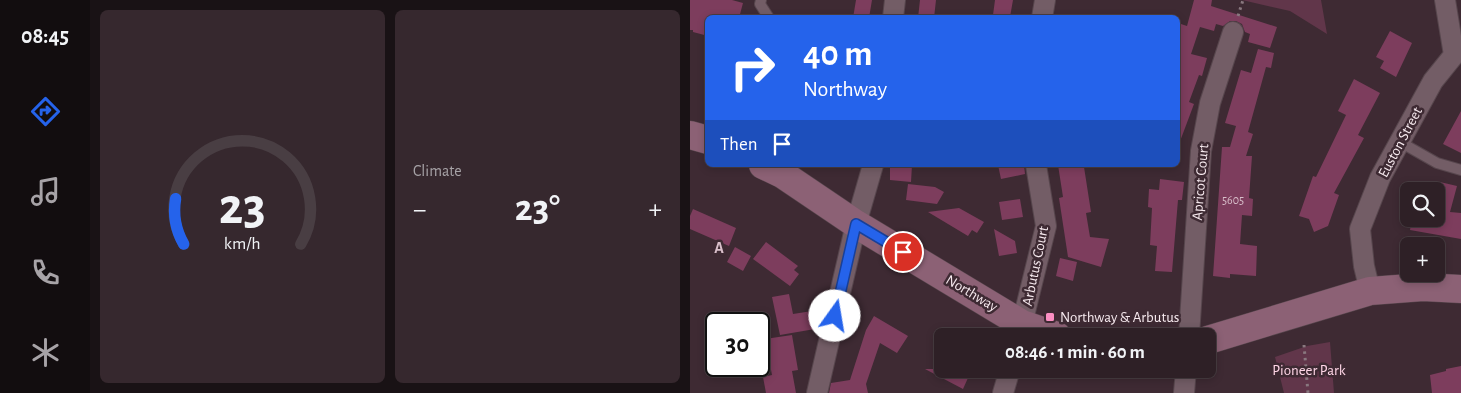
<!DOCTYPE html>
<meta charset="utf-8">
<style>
:root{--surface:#2e2026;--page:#36282e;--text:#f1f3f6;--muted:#a7a3a7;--line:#493e43;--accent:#2563eb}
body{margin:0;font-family:"Alegreya Sans",sans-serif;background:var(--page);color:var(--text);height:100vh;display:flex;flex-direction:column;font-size:19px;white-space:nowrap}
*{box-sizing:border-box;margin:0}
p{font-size:16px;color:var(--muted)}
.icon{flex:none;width:28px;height:28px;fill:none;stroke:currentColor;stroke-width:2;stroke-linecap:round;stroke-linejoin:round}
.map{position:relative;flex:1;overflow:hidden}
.side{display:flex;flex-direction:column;gap:10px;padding:10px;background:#191215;width:600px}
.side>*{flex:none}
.banner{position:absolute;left:15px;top:15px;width:475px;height:152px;border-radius:8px;box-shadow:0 2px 8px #0003,0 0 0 1px var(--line);background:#2563eb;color:#fff;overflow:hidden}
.fabs{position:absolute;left:710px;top:182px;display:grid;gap:10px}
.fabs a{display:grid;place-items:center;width:45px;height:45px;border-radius:8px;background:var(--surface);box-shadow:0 2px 8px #0003,0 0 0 1px var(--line);font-size:25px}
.speed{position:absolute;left:15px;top:312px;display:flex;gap:10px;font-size:25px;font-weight:700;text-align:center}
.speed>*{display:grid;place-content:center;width:65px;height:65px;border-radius:50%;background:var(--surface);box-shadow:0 2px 8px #0003,0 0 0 1px var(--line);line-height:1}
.speed .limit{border:2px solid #111;border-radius:8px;background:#fff;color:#111}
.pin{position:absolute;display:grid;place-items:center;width:42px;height:42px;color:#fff;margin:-21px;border:2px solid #fff;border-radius:50%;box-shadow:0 1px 5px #0007}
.me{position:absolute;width:55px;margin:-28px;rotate:13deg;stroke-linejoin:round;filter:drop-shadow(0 0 4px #0008)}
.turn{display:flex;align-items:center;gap:18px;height:105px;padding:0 15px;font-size:22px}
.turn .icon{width:65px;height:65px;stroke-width:2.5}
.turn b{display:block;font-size:35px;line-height:42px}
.then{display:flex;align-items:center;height:48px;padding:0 15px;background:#0003;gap:10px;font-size:19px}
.big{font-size:38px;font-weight:700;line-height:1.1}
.side .widget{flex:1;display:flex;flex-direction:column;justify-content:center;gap:8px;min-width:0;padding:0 18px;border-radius:8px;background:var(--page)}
.side .dial{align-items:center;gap:0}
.dial svg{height:130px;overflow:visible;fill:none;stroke:var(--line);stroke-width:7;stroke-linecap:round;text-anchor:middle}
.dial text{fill:var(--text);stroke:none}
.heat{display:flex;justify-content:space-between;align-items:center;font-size:28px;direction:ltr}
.side .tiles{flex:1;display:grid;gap:10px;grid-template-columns:repeat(2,1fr)}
.trip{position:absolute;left:244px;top:328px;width:282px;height:50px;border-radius:8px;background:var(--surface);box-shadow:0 2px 8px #0003,0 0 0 1px var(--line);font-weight:700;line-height:50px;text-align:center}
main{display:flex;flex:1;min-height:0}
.dock{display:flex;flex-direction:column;width:90px;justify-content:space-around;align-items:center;background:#120d0f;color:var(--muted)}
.dock .icon{width:35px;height:35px}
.dock .current{color:var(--accent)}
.dock b{font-size:22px;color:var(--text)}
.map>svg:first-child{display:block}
.green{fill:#61364a}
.building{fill:#7d3d5d}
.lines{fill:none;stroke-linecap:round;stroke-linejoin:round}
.lane-casing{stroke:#57464d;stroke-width:12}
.street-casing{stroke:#57464d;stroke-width:22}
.secondary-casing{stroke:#57464d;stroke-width:29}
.path{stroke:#89787f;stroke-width:3;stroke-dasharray:2.5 4;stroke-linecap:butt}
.lane{stroke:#735d66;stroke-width:10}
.street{stroke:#735d66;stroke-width:20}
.secondary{stroke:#8c6175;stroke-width:28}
.route-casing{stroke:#184099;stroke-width:12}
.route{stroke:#2563eb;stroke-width:9}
.poi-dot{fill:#fc8fc3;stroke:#3e2a33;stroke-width:2}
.labels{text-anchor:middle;stroke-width:5;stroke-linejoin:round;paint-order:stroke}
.number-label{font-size:12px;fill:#d8bfca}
.street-label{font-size:15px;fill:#f7eaef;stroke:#3e2a33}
.poi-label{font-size:15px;fill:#f7eaef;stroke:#3e2a33;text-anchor:start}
.park-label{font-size:15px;fill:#ffd6e7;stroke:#3e2a33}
.neighbourhood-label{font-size:16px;font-weight:bold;fill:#d9bfca;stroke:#3e2a33}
</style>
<main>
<nav class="dock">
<b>08:45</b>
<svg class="icon current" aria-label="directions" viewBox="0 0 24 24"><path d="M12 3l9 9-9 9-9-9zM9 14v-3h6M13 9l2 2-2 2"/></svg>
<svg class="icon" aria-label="music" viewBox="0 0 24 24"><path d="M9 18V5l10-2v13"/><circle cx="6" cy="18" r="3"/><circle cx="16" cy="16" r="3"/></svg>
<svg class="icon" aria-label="phone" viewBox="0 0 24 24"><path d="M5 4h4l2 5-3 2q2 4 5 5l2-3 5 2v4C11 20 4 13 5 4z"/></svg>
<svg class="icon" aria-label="climate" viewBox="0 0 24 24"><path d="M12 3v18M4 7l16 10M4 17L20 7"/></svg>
</nav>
<section class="side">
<div class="tiles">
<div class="widget dial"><svg viewBox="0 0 100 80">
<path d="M14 69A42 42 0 1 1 86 69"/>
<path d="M14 69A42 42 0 0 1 9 41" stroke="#2563eb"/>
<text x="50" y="56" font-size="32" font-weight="700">23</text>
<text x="50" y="72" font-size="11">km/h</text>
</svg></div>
<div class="widget"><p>Climate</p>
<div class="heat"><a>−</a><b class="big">23°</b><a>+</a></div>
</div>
</div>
</section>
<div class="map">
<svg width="771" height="393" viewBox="0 0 771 393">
<rect width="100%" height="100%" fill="#3e2a33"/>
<!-- green -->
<path class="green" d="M 552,0 L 631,0 L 637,34 L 600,11 Z
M 640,342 L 644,393 L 594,393 L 585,357 L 617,346 Z"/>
<!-- building -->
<path class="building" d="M 0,0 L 42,0 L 53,3 L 49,18 L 18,18 L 18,36 L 3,32 L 3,30 L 0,30 Z
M 166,0 L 182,0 L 179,18 L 163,18 Z
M 230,0 L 246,0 L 244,18 L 228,18 Z
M 305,0 L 323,0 L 320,17 L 303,15 Z
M 504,0 L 522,0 L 521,6 L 587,27 L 580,48 L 558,42 L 560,34 L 555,32 L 552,24 L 546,21 L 540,21 L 533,26 L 526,24 L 524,31 L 510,27 L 501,54 L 517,58 L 512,76 L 509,75 L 499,102 L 504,104 L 489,144 L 488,144 L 488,23 L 497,26 Z
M 700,31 L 722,43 L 706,77 L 690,68 L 694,61 L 686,57 Z
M 568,49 L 584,53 L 581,68 L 576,67 L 558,132 L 563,134 L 556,156 L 562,156 L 559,198 L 563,199 L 562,216 L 552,215 L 550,244 L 567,246 L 566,276 L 540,274 L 540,278 L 523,276 L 532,147 L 540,147 L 546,126 L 535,123 L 551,70 L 561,73 Z
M 664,79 L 690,93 L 668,135 L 674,138 L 644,193 L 649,195 L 638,226 L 624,232 L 619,219 L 609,216 L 623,176 L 626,177 L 656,115 L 648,111 Z
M 771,111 L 771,153 L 753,144 Z
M 208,165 L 222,165 L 221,182 L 200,180 L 200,168 L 208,168 Z
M 308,165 L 334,165 L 335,174 L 311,179 Z
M 368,165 L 387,165 L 387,168 L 394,167 L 401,212 L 396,213 L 400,237 L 419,239 L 411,267 L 378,257 L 369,198 L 373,197 Z
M 470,179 L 494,182 L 492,200 L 488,200 L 482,272 L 465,271 L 467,246 L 460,245 L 462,208 L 458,207 L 459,189 L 469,190 Z
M 750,182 L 767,186 L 760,212 L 771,213 L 771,239 L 720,230 L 722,219 L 746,219 L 746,198 Z
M 218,184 L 245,187 L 254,192 L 247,204 L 216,200 Z
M 330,199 L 333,217 L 312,220 L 309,202 Z
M 269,208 L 294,222 L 287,233 L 282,230 L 278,236 L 238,212 Z
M 3,209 L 46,228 L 39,246 L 0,229 L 0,216 Z
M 304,229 L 325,241 L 327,253 L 309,256 Z
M 76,242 L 108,266 L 104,270 L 109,274 L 100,286 L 63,259 Z
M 45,247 L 61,256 L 53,271 L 37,262 Z
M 370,258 L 387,262 L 383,281 L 366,276 Z
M 99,294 L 103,314 L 122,311 L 125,329 L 90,335 L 82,297 Z
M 184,316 L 218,336 L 207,353 L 190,343 L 176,384 L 178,393 L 139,393 L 141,383 L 160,380 L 176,330 Z
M 102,335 L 108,370 L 102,371 L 106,393 L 76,393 L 73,377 L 82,375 L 75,339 Z
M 771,366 L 771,393 L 742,393 L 740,375 L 756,371 L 756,369 Z
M 235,369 L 282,369 L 273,389 Z"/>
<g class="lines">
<!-- lane casing -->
<g class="lane-casing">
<path id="lane" d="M 71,0 L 70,4 L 79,18
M 710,142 L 747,163 L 771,170"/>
</g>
<!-- street casing -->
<g class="street-casing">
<path id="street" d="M 203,18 L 205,0
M 352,18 L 355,0
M 680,291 L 674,266 L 670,229 L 690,178 L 743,81 L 764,55 L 755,0
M 329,336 L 356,226 L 346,165
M 499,336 L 511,151 L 520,103 L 543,32
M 127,393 L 166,224 L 183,165
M 313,393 L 320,369
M 494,393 L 496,369"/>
</g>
<!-- secondary casing -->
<g class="secondary-casing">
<path id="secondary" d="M 0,135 L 18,140
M 73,165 L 92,174 L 166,224 L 332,324 L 367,336
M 518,340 L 680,291 L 733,287 L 771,289"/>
</g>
<!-- path -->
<path class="path" d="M 548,16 L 553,0
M 614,345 L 618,393"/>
<!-- lane -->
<use href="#lane" class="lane"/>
<!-- street -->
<use href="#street" class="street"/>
<!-- secondary -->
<use href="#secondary" class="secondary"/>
</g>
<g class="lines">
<!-- route casing -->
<g class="route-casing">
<path id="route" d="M 145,316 L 166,224 L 213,252"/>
</g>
<!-- route -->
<use href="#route" class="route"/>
</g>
<!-- markers -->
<rect class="poi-dot" x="355" y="312" width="10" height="10" rx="2.5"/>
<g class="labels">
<!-- number labels -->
<g class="number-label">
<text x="543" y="204">5605</text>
</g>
<!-- street labels -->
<g class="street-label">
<text transform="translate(710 142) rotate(-62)" y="5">Euston Street</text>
<text transform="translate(510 182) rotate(-85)" y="5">Apricot Court</text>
<text transform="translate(345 266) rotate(-78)" y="5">Arbutus Court</text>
<text transform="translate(282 293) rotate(31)" y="5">Northway</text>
</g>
<!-- poi labels -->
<g class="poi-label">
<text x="370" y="322">Northway &amp; Arbutus</text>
</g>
<!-- park labels -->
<g class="park-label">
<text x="619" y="375">Pioneer Park</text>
</g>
<!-- neighbourhood labels -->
<g class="neighbourhood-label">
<text x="29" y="253">A</text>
</g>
</g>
</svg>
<div class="fabs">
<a><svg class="icon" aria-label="search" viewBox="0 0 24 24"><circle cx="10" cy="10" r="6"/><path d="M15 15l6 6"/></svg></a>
<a>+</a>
</div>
<div class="speed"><div class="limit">30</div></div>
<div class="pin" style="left:213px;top:252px;background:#d93025"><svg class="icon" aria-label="arrive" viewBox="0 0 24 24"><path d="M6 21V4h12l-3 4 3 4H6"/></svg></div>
<svg class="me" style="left:145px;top:316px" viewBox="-20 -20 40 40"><circle r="19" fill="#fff"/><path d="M0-13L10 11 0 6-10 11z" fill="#2563eb"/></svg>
<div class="trip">08:46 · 1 min · 60 m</div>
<div class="banner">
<div class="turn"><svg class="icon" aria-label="right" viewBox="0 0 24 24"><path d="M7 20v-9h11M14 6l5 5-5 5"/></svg><div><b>40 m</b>Northway</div></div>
<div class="then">Then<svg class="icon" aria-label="arrive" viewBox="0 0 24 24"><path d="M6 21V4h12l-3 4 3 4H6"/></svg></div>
</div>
</div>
</main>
